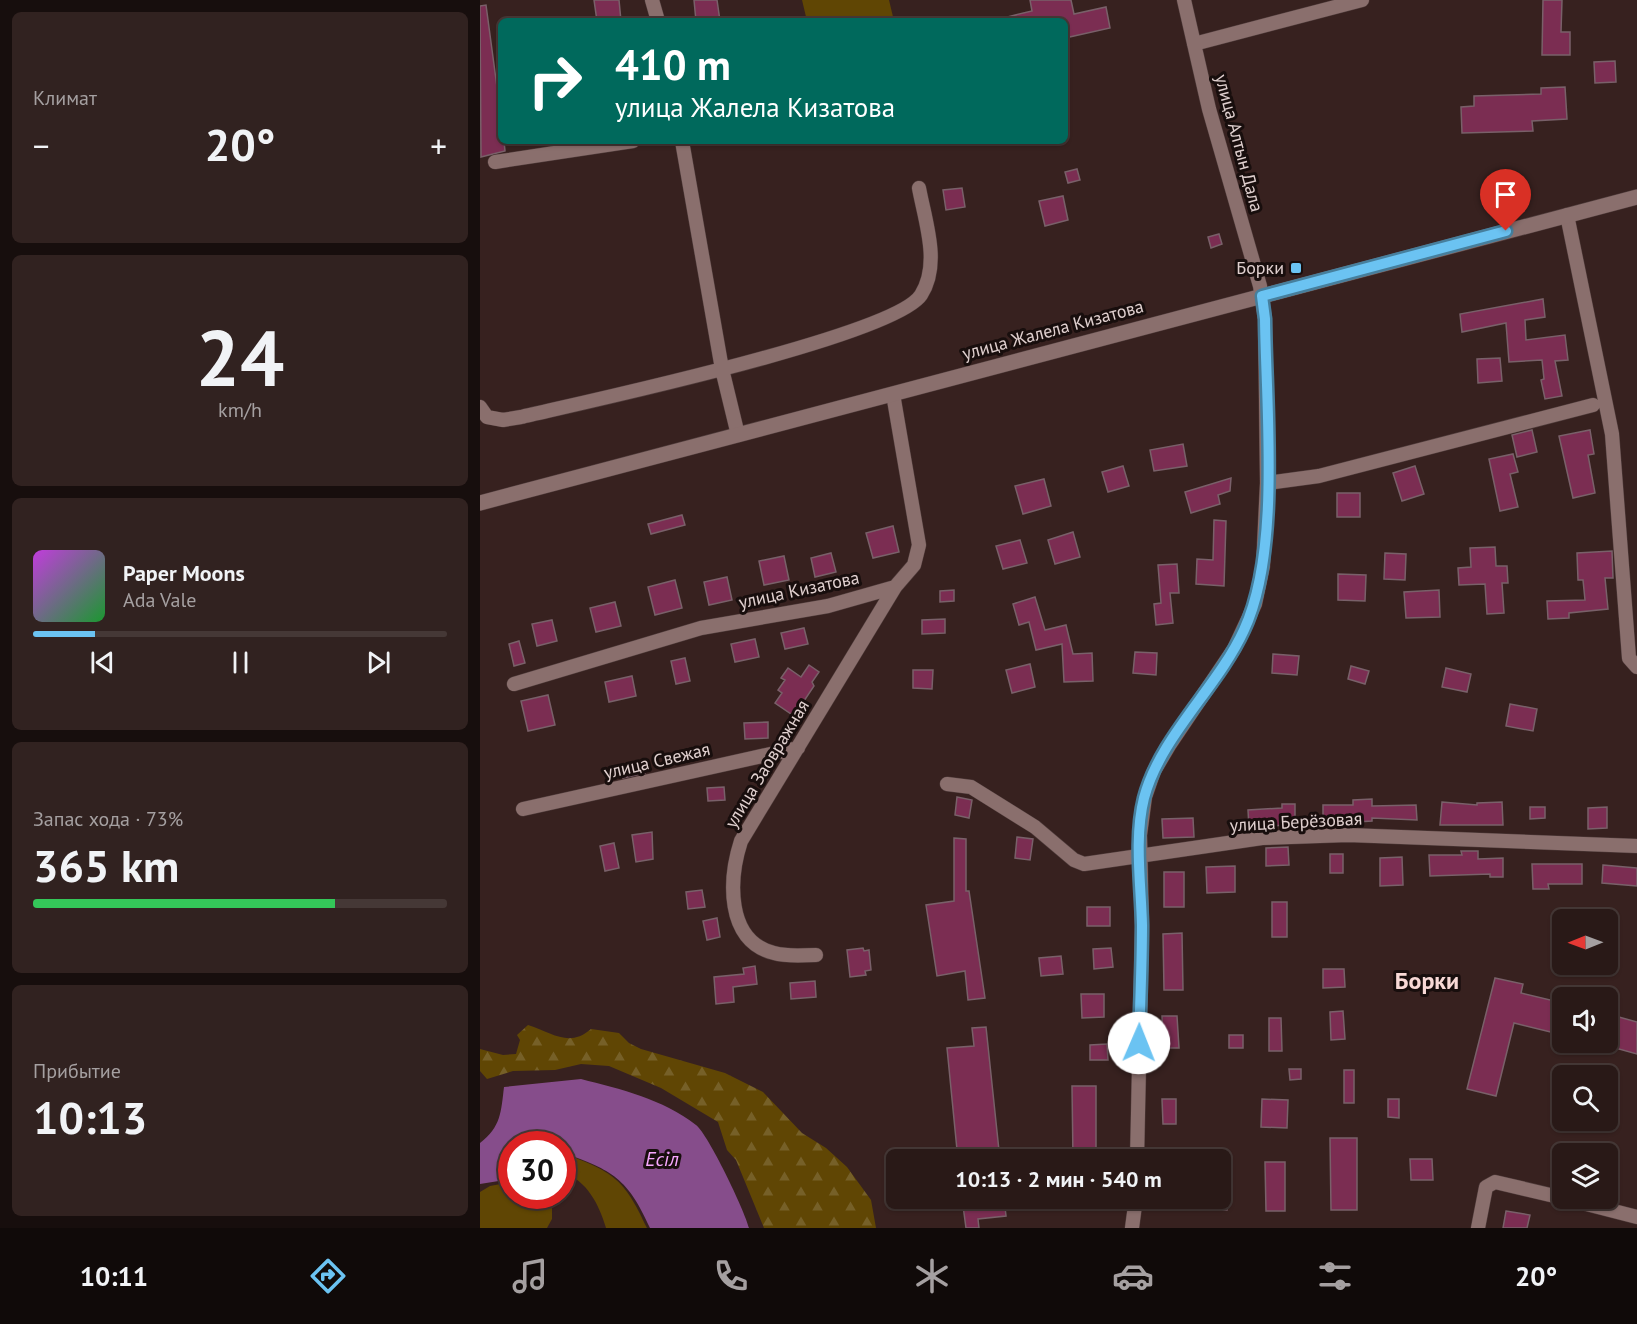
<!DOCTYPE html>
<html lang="ru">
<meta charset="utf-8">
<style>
:root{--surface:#291917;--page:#312220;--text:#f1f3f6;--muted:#a5a0a1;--line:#453836;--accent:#6bc3f2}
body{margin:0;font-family:"PT Sans",sans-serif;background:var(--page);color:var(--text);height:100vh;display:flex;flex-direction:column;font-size:22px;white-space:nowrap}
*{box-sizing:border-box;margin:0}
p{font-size:20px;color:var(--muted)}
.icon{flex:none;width:33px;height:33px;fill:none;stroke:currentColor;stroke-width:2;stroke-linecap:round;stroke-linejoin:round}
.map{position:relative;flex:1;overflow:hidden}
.details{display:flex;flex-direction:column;gap:12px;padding:12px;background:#170e0d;width:480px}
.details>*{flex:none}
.banner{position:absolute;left:18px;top:18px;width:570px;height:126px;border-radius:9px;box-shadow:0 2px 4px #0004,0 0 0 2px var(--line);background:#00695c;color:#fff;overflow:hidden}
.needle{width:39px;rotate:269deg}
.fabs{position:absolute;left:1072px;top:909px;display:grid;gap:12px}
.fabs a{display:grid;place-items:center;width:66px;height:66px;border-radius:9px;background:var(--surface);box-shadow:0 2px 4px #0004,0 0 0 2px var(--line);font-size:30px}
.speed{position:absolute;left:18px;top:1131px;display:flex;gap:12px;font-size:30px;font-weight:700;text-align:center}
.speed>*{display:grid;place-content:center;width:78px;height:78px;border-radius:50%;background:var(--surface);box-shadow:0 2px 4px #0004,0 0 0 2px var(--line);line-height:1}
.speed .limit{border:9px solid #d22;background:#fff;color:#111}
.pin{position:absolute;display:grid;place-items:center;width:51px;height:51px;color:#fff;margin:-62px -26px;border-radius:50% 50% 50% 0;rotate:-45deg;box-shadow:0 0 6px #0007}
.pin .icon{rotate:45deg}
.me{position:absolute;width:66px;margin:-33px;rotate:1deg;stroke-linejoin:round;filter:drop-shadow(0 0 4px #0008)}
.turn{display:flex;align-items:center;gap:21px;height:126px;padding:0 18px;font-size:27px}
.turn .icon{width:78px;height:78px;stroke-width:2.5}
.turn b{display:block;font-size:42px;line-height:51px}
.big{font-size:45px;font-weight:700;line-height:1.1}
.details .card{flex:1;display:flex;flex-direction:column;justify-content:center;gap:9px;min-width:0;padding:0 21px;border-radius:9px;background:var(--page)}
.details .dial{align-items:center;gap:0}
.dial b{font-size:78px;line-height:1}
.song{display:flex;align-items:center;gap:18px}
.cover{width:72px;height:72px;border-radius:9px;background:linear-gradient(135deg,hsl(290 70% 55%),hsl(130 70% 35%))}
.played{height:6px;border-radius:3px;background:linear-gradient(90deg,var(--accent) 15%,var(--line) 15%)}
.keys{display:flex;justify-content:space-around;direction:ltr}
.heat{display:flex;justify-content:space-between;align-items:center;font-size:33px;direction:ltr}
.charge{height:9px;border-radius:4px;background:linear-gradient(90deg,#34c759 73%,var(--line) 0)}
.trip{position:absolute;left:406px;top:1149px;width:345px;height:60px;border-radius:9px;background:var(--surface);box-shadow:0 2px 4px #0004,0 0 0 2px var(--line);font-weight:700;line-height:60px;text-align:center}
.dock{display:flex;height:96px;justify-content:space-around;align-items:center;background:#100a09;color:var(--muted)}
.dock .icon{width:42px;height:42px}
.dock .active{color:var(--accent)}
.dock b{font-size:27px;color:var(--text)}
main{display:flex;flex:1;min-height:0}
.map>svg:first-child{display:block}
.green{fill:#604604}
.forest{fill:url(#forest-firs)}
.water{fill:#864d8b}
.building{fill:#7b2d52;stroke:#796069;stroke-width:1.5}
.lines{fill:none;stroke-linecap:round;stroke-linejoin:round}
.street-casing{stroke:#503d3c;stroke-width:15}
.secondary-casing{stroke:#503d3c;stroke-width:16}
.street{stroke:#8a6f6d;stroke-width:14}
.secondary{stroke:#8a6f6d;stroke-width:15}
.route-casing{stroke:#467f9d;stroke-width:15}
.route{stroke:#6bc3f2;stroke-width:10}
.poi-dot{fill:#6bc3f2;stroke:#180e0d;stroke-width:2}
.labels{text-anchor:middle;stroke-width:6;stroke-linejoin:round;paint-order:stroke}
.street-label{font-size:18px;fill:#e0d0cf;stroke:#180e0d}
.poi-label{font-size:18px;fill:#e0d0cf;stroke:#180e0d;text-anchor:end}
.water-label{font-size:20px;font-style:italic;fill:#f7a7fe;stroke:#180e0d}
.district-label{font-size:24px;font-weight:bold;fill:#f8d9d6;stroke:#180e0d}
</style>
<main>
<section class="details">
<div class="card"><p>Климат</p>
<div class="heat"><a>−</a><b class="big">20°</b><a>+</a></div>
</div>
<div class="card dial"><b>24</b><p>km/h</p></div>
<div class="card">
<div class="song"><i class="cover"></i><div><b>Paper Moons</b><p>Ada Vale</p></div></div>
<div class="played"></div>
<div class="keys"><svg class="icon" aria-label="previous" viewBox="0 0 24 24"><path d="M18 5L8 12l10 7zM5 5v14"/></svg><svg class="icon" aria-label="pause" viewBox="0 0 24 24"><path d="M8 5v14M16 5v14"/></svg><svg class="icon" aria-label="next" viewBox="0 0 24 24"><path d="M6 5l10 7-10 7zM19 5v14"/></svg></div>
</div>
<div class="card"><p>Запас хода · 73%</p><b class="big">365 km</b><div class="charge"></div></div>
<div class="card"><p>Прибытие</p><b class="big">10:13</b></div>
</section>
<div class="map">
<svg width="1157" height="1228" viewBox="0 0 1157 1228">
<defs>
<pattern id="forest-firs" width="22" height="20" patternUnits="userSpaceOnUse" patternTransform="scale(1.5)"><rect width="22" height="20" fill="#604604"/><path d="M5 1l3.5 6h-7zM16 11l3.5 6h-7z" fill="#766028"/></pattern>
</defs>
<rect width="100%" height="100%" fill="#37211f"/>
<!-- green -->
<path class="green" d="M 322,0 L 409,0 L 414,21 L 327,21 Z
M 83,1153 C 133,1172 144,1178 167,1228 L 126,1228 C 119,1204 107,1181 83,1172 Z
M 31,1182 L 32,1196 L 72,1196 L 72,1219 L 67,1228 L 0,1228 L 0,1192 L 10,1186 Z"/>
<!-- forest -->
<path class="forest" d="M 48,1025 C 73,1033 89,1048 111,1029 L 139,1033 L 149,1043 L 161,1049 L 245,1073 L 283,1092 L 322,1133 L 346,1148 L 367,1167 L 391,1200 L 396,1228 L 284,1228 L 256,1160 L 247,1150 L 238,1122 L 181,1088 L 129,1066 L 101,1064 L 75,1070 L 33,1071 L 7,1079 L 0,1071 L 0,1049 L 23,1055 L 36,1054 L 40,1040 L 37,1035 Z"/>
<!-- water -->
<path class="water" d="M 101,1079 C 140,1089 183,1099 216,1125 C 228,1134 265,1211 269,1228 L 170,1228 C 148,1179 133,1170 83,1153 L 82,1144 L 32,1144 L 31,1174 L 25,1180 L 0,1184 L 0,1143 C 21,1127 21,1112 24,1087 Z"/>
<!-- building -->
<path class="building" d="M 114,0 L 139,0 L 141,21 L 117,21 Z
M 214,0 L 237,0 L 240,21 L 216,21 Z
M 550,0 L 591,0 L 594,14 L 626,7 L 630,28 L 585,38 L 585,21 L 527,21 L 527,17 L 552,11 Z
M 1063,0 L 1082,0 L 1081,32 L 1090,32 L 1090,55 L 1062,55 Z
M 6,5 L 21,117 L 21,141 L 24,141 L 25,151 L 1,157 L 0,6 Z
M 1135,61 L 1136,82 L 1115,83 L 1114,62 Z
M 1085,87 L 1087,119 L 1052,121 L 1053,131 L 982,133 L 981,107 L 994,106 L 994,96 L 1061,94 L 1061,88 Z
M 597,169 L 600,180 L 588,183 L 585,172 Z
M 482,188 L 485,207 L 466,210 L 463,190 Z
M 583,196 L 588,220 L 565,226 L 559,201 Z
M 739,234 L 742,244 L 731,248 L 728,237 Z
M 1063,299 L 1065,317 L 1045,320 L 1046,340 L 1085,335 L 1088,360 L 1075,361 L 1082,396 L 1065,399 L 1061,380 L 1064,379 L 1062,360 L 1029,362 L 1026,323 L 982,332 L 980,314 Z
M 1020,358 L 1022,381 L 998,383 L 997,359 Z
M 1052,430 L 1057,452 L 1037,457 L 1032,435 Z
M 1110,430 L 1114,454 L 1108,455 L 1115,493 L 1093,498 L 1079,436 Z
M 703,444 L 707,466 L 674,471 L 670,450 Z
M 1033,454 L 1038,472 L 1030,474 L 1038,507 L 1020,511 L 1009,459 Z
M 643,466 L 649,486 L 628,492 L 622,472 Z
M 935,466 L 944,494 L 922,501 L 913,473 Z
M 751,478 L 750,491 L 738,495 L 740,504 L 711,513 L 705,492 Z
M 564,479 L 571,506 L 543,514 L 535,486 Z
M 857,493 L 880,493 L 880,517 L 857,517 Z
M 202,515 L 205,525 L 171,534 L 168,524 Z
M 734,520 L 746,521 L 744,586 L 716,584 L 717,559 L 733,560 Z
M 413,526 L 419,552 L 393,558 L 386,533 Z
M 593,532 L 600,557 L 575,564 L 568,540 Z
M 540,540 L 547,563 L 523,569 L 516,546 Z
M 1015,547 L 1016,566 L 1027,566 L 1028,583 L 1022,583 L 1024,613 L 1007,614 L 1005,584 L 979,585 L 978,568 L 991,567 L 990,548 Z
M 1132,551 L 1133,578 L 1125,578 L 1128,609 L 1089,613 L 1089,618 L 1068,619 L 1067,601 L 1105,600 L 1103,580 L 1098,580 L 1097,553 Z
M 351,553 L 356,572 L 335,577 L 331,558 Z
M 905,553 L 926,554 L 925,580 L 904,579 Z
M 304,556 L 309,580 L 284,585 L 279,561 Z
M 697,564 L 699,593 L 690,593 L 693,623 L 676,625 L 674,604 L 681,603 L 678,565 Z
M 858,574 L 886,575 L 885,601 L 858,600 Z
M 247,577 L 252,600 L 229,605 L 224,582 Z
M 195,580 L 202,608 L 175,615 L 168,587 Z
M 474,590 L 474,601 L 460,602 L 460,591 Z
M 959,590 L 960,617 L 926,618 L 924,592 Z
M 555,597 L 565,630 L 586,625 L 593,654 L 612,653 L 613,681 L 584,682 L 582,644 L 556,650 L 549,622 L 539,625 L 533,604 Z
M 135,602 L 141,626 L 116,632 L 110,608 Z
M 465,619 L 465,633 L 442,634 L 442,620 Z
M 72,620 L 77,641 L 57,646 L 52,624 Z
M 324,628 L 328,644 L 305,649 L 301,633 Z
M 275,639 L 279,657 L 255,662 L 251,644 Z
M 39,641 L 45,663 L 34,666 L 29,644 Z
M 655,652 L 677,653 L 676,675 L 653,673 Z
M 793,654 L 819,656 L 817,675 L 792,673 Z
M 205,658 L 210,681 L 196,684 L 191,661 Z
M 550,664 L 555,687 L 532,693 L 526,670 Z
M 329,665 L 339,672 L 332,682 L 334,686 L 314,716 L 295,703 L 302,693 L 298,690 L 305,680 L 301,678 L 308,668 L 321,677 Z
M 871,666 L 889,671 L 885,684 L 868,679 Z
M 966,668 L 991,674 L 987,692 L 962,687 Z
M 433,670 L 453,670 L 452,689 L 433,688 Z
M 152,676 L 156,696 L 129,702 L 125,682 Z
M 68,695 L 75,725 L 48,731 L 41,701 Z
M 1030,704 L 1057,709 L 1053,731 L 1026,726 Z
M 288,722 L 288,738 L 265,739 L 264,723 Z
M 163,762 L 165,773 L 143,778 L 140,767 Z
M 244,787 L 245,800 L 228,801 L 227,788 Z
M 477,797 L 492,800 L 489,818 L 475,815 Z
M 892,799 L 892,806 L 936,805 L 937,820 L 892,818 L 892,821 L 843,824 L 843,805 L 873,805 L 873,800 Z
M 962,802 L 997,805 L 997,803 L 1022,802 L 1023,825 L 960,825 Z
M 802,804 L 815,804 L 815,824 L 769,828 L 768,810 L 802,808 Z
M 1050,807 L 1065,807 L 1065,818 L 1050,819 Z
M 1127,807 L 1127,828 L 1108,829 L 1108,808 Z
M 713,818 L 714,837 L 683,838 L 682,819 Z
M 172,832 L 173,859 L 156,862 L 152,835 Z
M 537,837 L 553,839 L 550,860 L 535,858 Z
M 474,838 L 486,839 L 486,891 L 489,891 L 505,998 L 488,1000 L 485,971 L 457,976 L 446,905 L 474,901 Z
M 134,843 L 139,868 L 125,871 L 120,846 Z
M 808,847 L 809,865 L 786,866 L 786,848 Z
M 981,851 L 998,851 L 998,859 L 1023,858 L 1023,877 L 1010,877 L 1010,874 L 950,876 L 949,855 L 982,855 Z
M 850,854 L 863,854 L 863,873 L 850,873 Z
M 922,857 L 923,885 L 900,886 L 900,858 Z
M 1052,864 L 1102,864 L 1102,884 L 1068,884 L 1069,889 L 1053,889 Z
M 1123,865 L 1157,868 L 1157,886 L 1122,883 Z
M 755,866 L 755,892 L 727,893 L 726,867 Z
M 684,872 L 704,872 L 704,907 L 684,907 Z
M 222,890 L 225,907 L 208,909 L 206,892 Z
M 792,902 L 807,902 L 807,937 L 792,937 Z
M 607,907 L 630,907 L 630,926 L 607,926 Z
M 237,918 L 240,937 L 227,940 L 223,921 Z
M 702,933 L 703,990 L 684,990 L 683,934 Z
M 383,948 L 384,951 L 389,950 L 391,970 L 385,971 L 386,975 L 370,977 L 367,950 Z
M 631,948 L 633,967 L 614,969 L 613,949 Z
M 581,956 L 583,974 L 561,976 L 559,958 Z
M 275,966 L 277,984 L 253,987 L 254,1002 L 236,1004 L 234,977 L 264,974 L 263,968 Z
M 843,969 L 864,969 L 865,987 L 843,988 Z
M 1015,978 L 1043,984 L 1041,993 L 1083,1003 L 1083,1035 L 1034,1023 L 1016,1096 L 987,1089 Z
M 335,981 L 336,997 L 311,999 L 310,983 Z
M 601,994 L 624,994 L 624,1017 L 602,1018 Z
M 863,1011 L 865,1039 L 851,1040 L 850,1012 Z
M 1128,1014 L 1157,1022 L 1157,1054 L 1128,1046 Z
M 682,1016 L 697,1016 L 699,1048 L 683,1048 Z
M 789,1018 L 801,1018 L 802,1051 L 789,1051 Z
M 506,1027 L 520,1160 L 478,1160 L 467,1048 L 494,1046 L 492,1028 Z
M 749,1035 L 763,1035 L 763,1048 L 749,1048 Z
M 627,1044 L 628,1060 L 610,1060 L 610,1045 Z
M 809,1069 L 821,1069 L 821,1079 L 810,1080 Z
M 864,1070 L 874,1070 L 874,1103 L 864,1103 Z
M 592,1086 L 616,1086 L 616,1156 L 611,1156 L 611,1160 L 593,1160 Z
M 682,1099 L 696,1099 L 696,1124 L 683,1124 Z
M 782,1099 L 808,1100 L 807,1128 L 781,1127 Z
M 908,1099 L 919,1099 L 919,1118 L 908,1117 Z
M 850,1138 L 877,1138 L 877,1210 L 851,1210 Z
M 930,1159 L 952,1159 L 953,1180 L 931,1180 Z
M 785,1162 L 805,1162 L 805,1211 L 786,1211 Z
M 482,1198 L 524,1198 L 526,1216 L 498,1219 L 499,1228 L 486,1228 Z
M 735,1198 L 747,1198 L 747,1210 L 735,1210 Z
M 1026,1211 L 1050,1215 L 1047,1228 L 1023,1228 Z"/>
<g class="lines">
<!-- street casing -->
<g class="street-casing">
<path id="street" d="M 172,0 L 178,21
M 714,44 L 882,0
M 202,141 L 242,369 L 258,435
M 15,162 L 153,141
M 1087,215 L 1132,434 L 1149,658 L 1157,667
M 0,407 L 7,417 L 23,420 L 41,417 C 105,402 414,336 441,295 C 461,264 445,221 439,188
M 787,483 L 839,476 L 1113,405
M 34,684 L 221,628 L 348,606 L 415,587 L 434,565 L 439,545 L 413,394
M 467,784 L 491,787 L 555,827 L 594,860 L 604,864 L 782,838 L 868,835 L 1157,846
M 43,809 L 318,748
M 336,955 C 323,955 308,957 294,953 C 245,941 249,878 261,841 L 415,587
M 657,1160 L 662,927 L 660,835 L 665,797 L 674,771 L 690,744 L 754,649 L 775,604 L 783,566 L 787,483 L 785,319 L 780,286 L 729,109 L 704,0
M 1083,1198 L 1157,1217
M 652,1228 L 656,1198
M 998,1228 L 1006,1187 L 1015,1182 L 1083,1198"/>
</g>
<!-- secondary casing -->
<g class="secondary-casing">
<path id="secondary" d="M 0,503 L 1157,197"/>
</g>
<!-- street -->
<use href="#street" class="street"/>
<!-- secondary -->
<use href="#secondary" class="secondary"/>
</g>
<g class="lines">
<!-- route casing -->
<g class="route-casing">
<path id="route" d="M 659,1043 C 660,1004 662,964 662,925 C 661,884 654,838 664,798 C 680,737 738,687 764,630 C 801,551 786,408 785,319 L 782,296 L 1026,231"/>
</g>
<!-- route -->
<use href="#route" class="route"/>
</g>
<!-- markers -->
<rect class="poi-dot" x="810" y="262" width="12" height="12" rx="3"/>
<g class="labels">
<!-- street labels -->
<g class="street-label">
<text transform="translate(759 143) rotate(75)" y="6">улица Алтын Дала</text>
<text transform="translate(573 330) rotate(-15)" y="6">улица Жалела Кизатова</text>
<text transform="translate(319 590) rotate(-12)" y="6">улица Кизатова</text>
<text transform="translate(177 761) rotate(-13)" y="6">улица Свежая</text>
<text transform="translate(287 764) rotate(-59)" y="6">улица Заовражная</text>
<text transform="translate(816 822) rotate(-3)" y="6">улица Берёзовая</text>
</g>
<!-- poi labels -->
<g class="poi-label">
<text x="804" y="274">Борки</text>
</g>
<!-- water labels -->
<g class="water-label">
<text x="182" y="1166">Есіл</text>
</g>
<!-- district labels -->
<g class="district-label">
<text x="947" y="989">Борки</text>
</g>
</g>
</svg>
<div class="fabs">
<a><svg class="needle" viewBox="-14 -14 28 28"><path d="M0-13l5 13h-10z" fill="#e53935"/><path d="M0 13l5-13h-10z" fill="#a5a0a1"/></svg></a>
<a><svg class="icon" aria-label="sound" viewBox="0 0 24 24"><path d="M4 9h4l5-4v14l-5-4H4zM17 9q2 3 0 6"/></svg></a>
<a><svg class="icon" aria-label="search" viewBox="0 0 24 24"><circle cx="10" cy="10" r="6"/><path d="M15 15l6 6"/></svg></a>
<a><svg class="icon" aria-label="layers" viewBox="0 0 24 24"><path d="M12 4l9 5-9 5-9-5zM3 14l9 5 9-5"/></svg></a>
</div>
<div class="speed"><div class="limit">30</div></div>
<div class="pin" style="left:1026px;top:231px;background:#d93025"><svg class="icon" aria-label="arrive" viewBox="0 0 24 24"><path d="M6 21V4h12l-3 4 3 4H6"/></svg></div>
<svg class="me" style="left:659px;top:1043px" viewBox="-20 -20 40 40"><circle r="19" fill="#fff"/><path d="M0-13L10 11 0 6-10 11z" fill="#6bc3f2"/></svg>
<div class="trip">10:13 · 2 мин · 540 m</div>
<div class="banner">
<div class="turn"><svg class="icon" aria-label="right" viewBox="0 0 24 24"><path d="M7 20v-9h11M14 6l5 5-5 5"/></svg><div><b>410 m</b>улица Жалела Кизатова</div></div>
</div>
</div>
</main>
<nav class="dock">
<b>10:11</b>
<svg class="icon active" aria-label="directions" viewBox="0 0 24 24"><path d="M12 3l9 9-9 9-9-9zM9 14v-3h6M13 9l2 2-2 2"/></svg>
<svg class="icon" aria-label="music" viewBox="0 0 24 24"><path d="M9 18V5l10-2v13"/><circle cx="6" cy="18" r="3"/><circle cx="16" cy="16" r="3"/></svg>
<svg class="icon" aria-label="phone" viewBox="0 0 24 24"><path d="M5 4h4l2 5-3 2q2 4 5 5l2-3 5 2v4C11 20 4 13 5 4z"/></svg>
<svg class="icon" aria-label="climate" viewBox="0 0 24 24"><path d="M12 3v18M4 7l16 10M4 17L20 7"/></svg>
<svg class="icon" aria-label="car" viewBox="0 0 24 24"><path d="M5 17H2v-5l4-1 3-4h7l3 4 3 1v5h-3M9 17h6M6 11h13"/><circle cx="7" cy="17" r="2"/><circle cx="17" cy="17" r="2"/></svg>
<svg class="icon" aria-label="filters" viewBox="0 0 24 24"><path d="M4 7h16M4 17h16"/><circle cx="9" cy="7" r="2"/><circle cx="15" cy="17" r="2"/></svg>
<b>20°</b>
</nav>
